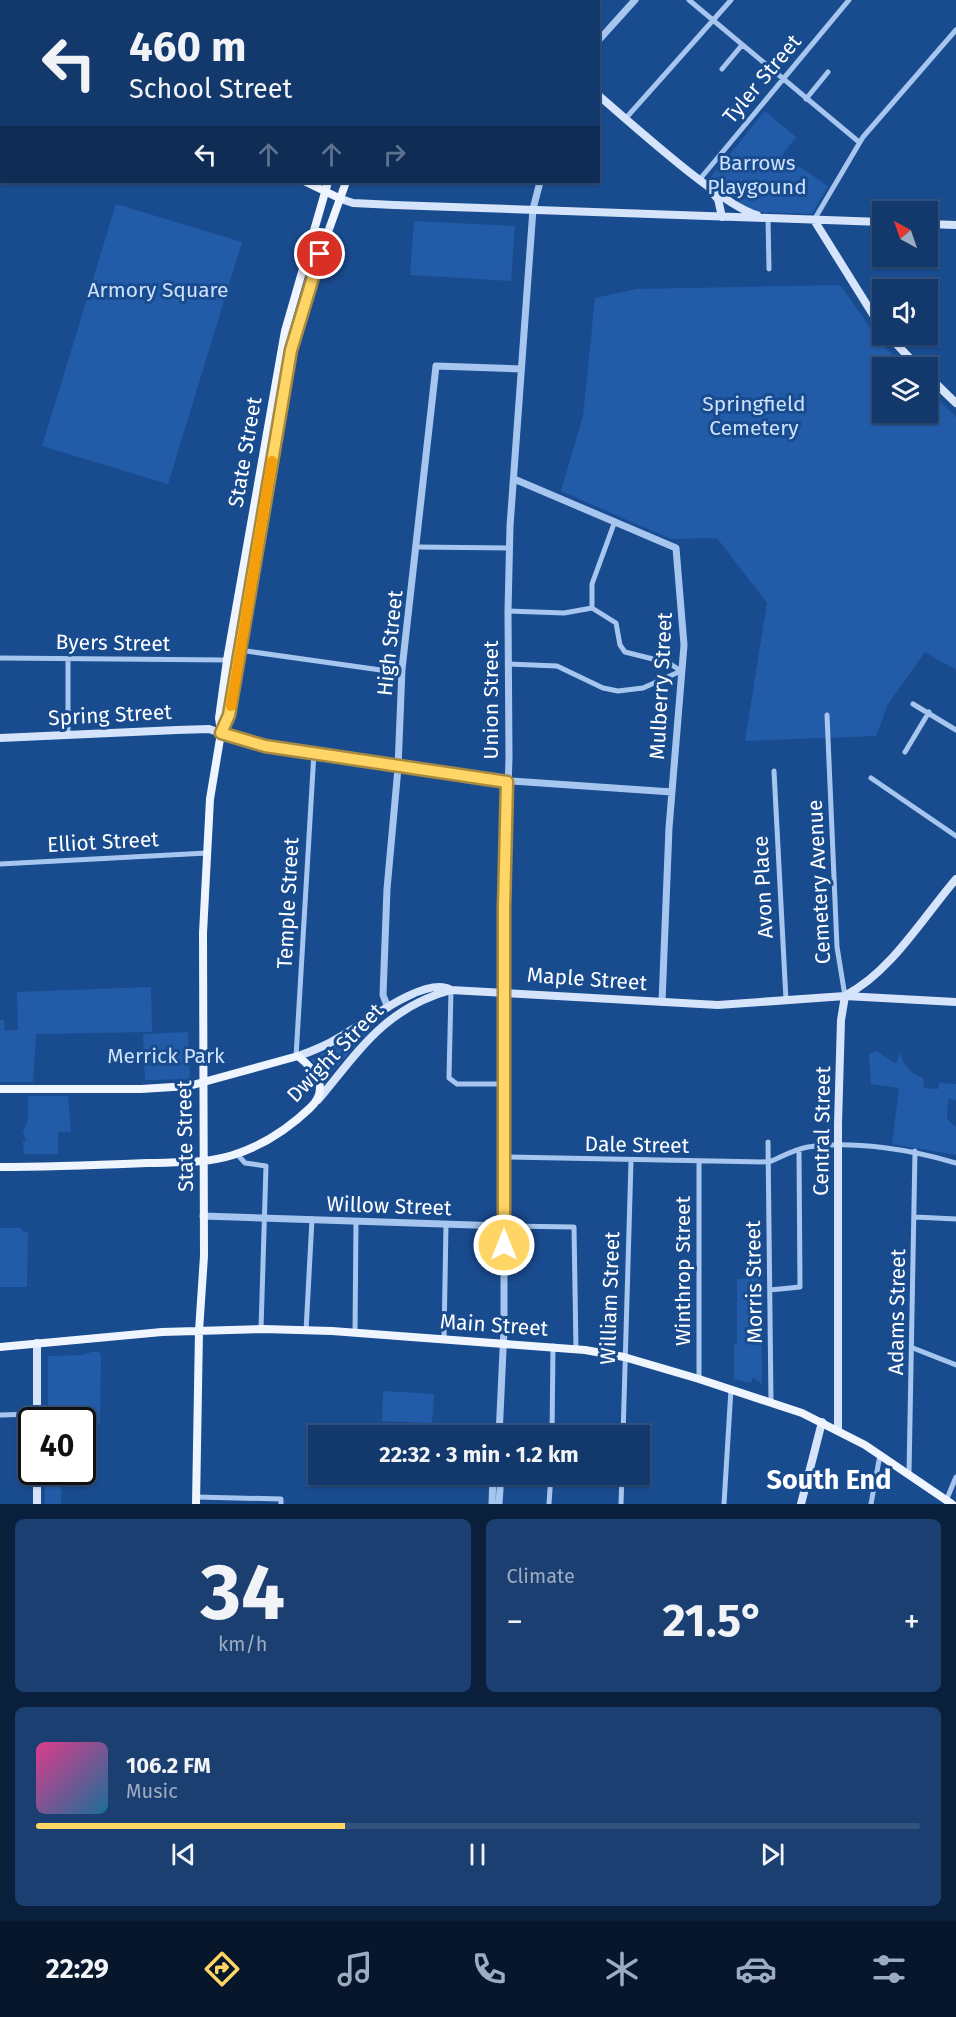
<!DOCTYPE html>
<meta charset="utf-8">
<style>
:root{--surface:#13386b;--page:#1c3f71;--text:#f1f3f6;--muted:#9dacc1;--line:#32527e;--accent:#ffd565}
body{margin:0;font-family:"Fira Sans",sans-serif;background:var(--page);color:var(--text);height:100vh;display:flex;flex-direction:column;font-size:22px;white-space:nowrap}
*{box-sizing:border-box;margin:0}
p{font-size:20px;color:var(--muted)}
.icon{flex:none;width:33px;height:33px;fill:none;stroke:currentColor;stroke-width:2;stroke-linecap:round;stroke-linejoin:round}
.map{position:relative;height:1504px;overflow:hidden}
.panel{display:flex;flex-direction:column;gap:15px;padding:15px;background:#0a1f3b;flex:1}
.panel>*{flex:none}
.banner{position:absolute;left:0px;top:0px;width:600px;height:183px;box-shadow:0 2px 4px #0004,0 0 0 2px var(--line);background:#13386b;color:var(--text);overflow:hidden}
.needle{width:39px;rotate:320deg}
.tools{position:absolute;left:872px;top:201px;display:grid;gap:12px}
.tools a{display:grid;place-items:center;width:66px;height:66px;border-radius:0px;background:var(--surface);box-shadow:0 2px 4px #0004,0 0 0 2px var(--line);font-size:30px}
.speed{position:absolute;left:18px;top:1407px;display:flex;gap:12px;font-size:30px;font-weight:700;text-align:center}
.speed>*{display:grid;place-content:center;width:78px;height:78px;border-radius:50%;background:var(--surface);box-shadow:0 2px 4px #0004,0 0 0 2px var(--line);line-height:1}
.speed .limit{border:3px solid #111;border-radius:9px;background:#fff;color:#111}
.pin{position:absolute;display:grid;place-items:center;width:51px;height:51px;color:#fff;margin:-26px;border:3px solid #fff;border-radius:50%;box-shadow:0 2px 6px #0007}
.me{position:absolute;width:66px;margin:-33px;rotate:0deg;stroke-linejoin:round;filter:drop-shadow(0 0 4px #0008)}
.turn{display:flex;align-items:center;gap:21px;height:126px;padding:0 30px;font-size:27px}
.turn .icon{width:78px;height:78px;stroke-width:2.5}
.turn b{display:block;font-size:42px;line-height:51px}
.lanes{display:flex;align-items:center;height:57px;padding:0 30px;background:#0003;justify-content:center;gap:30px;direction:ltr}
.lanes .off{opacity:.35}
.big{font-size:45px;font-weight:700;line-height:1.1}
.panel .widget{flex:1;display:flex;flex-direction:column;justify-content:center;gap:9px;min-width:0;padding:0 21px;border-radius:9px;background:var(--page)}
.panel .dial{align-items:center;gap:0}
.dial b{font-size:78px;line-height:1}
.song{display:flex;align-items:center;gap:18px}
.cover{width:72px;height:72px;border-radius:9px;background:linear-gradient(135deg,hsl(330 70% 55%),hsl(200 70% 35%))}
.played{height:6px;border-radius:3px;background:linear-gradient(90deg,var(--accent) 35%,var(--line) 35%)}
.keys{display:flex;justify-content:space-around;direction:ltr}
.heat{display:flex;justify-content:space-between;align-items:center;font-size:33px;direction:ltr}
.panel .tiles{flex:1;display:grid;gap:15px;grid-template-columns:1fr 1fr}
.widget:last-child{grid-column:span 2}
.trip{position:absolute;left:308px;top:1425px;width:342px;height:60px;border-radius:0px;background:var(--surface);box-shadow:0 2px 4px #0004,0 0 0 2px var(--line);font-weight:700;line-height:60px;text-align:center}
.dock{display:flex;height:96px;justify-content:space-around;align-items:center;background:#08162b;color:var(--muted)}
.dock .icon{width:42px;height:42px}
.dock .current{color:var(--accent)}
.dock b{font-size:27px;color:var(--text)}
.map>svg:first-child{display:block}
.green{fill:#225ca9}
.lines{fill:none;stroke-linecap:round;stroke-linejoin:round}
.minor{stroke:#a7c6ef;stroke-width:5}
.tertiary{stroke:#a7c6ef;stroke-width:7}
.secondary{stroke:#d5e4fa;stroke-width:8}
.primary{stroke:#eff5ff;stroke-width:8}
.route-casing{stroke:#a68a42;stroke-width:15}
.route{stroke:#ffd565;stroke-width:10}
.slow{stroke:#f59e0b;stroke-width:10}
.labels{text-anchor:middle;stroke-width:6;stroke-linejoin:round;paint-order:stroke}
.street-label{font-size:21px;fill:#fff;stroke:#194b8f}
.park-label{font-size:21px;fill:#cde1fa;stroke:#194b8f}
.district-label{font-size:27px;font-weight:bold;fill:#fff;stroke:#194b8f}
</style>
<div class="map">
<svg width="956" height="1504" viewBox="0 0 956 1504">
<rect width="100%" height="100%" fill="#194b8f"/>
<!-- green -->
<path class="green" d="M 765,111 L 796,137 L 782,155 L 828,186 L 812,214 L 758,212 L 747,208 L 710,178 Z
M 116,204 L 242,242 L 168,484 L 42,446 Z
M 414,221 L 515,226 L 511,281 L 410,275 Z
M 840,285 L 883,346 L 906,367 L 882,368 L 882,412 L 927,412 L 927,388 L 956,417 L 956,670 L 925,652 L 888,704 L 876,736 L 745,741 L 767,603 L 717,538 L 671,539 L 561,491 L 583,416 L 595,298 L 637,289 Z
M 151,987 L 152,1032 L 36,1034 L 33,1082 L 0,1082 L 0,1020 L 4,1020 L 5,1031 L 18,1030 L 17,992 Z
M 383,1016 L 324,1081 L 321,1071 L 311,1060 Z
M 188,1032 L 190,1079 L 145,1080 L 143,1034 Z
M 876,1051 L 896,1064 L 900,1052 C 904,1066 909,1073 923,1078 L 924,1088 L 938,1089 L 939,1083 L 956,1084 L 956,1100 L 948,1099 L 947,1119 L 956,1127 L 956,1155 L 892,1144 L 899,1088 L 871,1084 L 869,1054 Z
M 28,1096 L 68,1096 L 71,1132 L 58,1132 L 58,1154 L 24,1154 L 23,1141 L 26,1141 L 23,1132 L 28,1119 Z
M 0,1228 L 21,1228 L 21,1231 L 28,1232 L 27,1287 L 0,1287 Z
M 761,1278 L 762,1384 L 753,1377 L 751,1383 L 734,1379 L 734,1344 L 737,1343 L 737,1279 Z
M 92,1352 L 99,1352 L 101,1355 L 100,1423 L 96,1426 L 83,1427 L 82,1420 L 48,1420 L 48,1356 L 82,1355 Z
M 383,1391 L 434,1394 L 432,1423 L 382,1421 Z
M 45,1472 L 62,1472 L 61,1504 L 45,1504 Z"/>
<g class="lines">
<!-- minor -->
<path class="minor" d="M 689,0 L 859,142
M 16,2 L 17,0
M 101,2 L 102,0
M 722,69 L 742,45
M 806,99 L 828,72
M 626,118 L 731,0
M 700,179 L 849,0
M 768,218 L 769,269
M 814,220 L 863,137 L 956,30
M 615,521 L 592,584 L 592,608 L 616,623 L 620,645 L 625,652 L 669,663 L 681,671
M 417,547 L 510,548
M 508,611 L 564,613 L 592,608
M 239,650 L 402,673
M 0,658 L 227,660
M 508,664 L 557,666 L 603,688 L 618,691 L 643,688 L 681,671
M 913,704 L 956,730
M 827,715 L 837,947 L 845,996
M 68,736 L 68,659
M 905,752 L 929,712
M 774,771 L 786,1000
M 871,778 L 956,836
M 0,864 L 207,853
M 451,990 L 449,1078 L 457,1084 L 505,1084
M 296,1057 L 314,752
M 768,1142 L 771,1402
M 237,1154 L 245,1163 L 266,1166 L 261,1329
M 505,1157 L 769,1162 C 781,1157 795,1149 808,1147 C 853,1140 913,1150 956,1163
M 699,1163 L 699,1379
M 915,1217 L 956,1219
M 503,1226 L 574,1227 L 576,1349
M 770,1290 L 800,1287 L 799,1150
M 306,1331 L 312,1219
M 355,1333 L 356,1222
M 444,1339 L 446,1225
M 913,1348 L 956,1365
M 0,1415 L 37,1414
M 552,1436 L 553,1346
M 623,1436 L 631,1161
M 909,1474 L 915,1151
M 196,1497 L 281,1499 L 281,1504
M 946,1501 L 956,1477
M 549,1504 L 551,1474
M 621,1504 L 622,1474
M 724,1504 L 731,1389
M 871,1504 L 880,1455"/>
<!-- tertiary -->
<path class="tertiary" d="M 598,41 L 635,0
M 0,66 L 2,66
M 514,479 L 676,548 L 684,645 L 669,828 L 662,1002
M 221,733 L 265,746 L 470,778 L 672,792
M 388,1008 L 383,995 L 387,889 L 398,768 L 402,669 L 436,366 L 521,369
M 203,1216 L 503,1226
M 499,1436 L 504,1329 L 504,907 L 509,758 L 508,611 L 510,526 L 533,209 L 540,182
M 492,1504 L 493,1474
M 499,1504 L 501,1474"/>
<!-- secondary -->
<path class="secondary" d="M 492,0 L 494,2
M 598,95 C 630,122 722,206 757,215
M 711,191 L 718,199 L 722,217
M 341,199 L 353,203 L 394,205 L 882,222
M 814,220 L 882,329
M 927,224 L 956,225
M 887,334 L 919,368
M 927,375 L 956,403
M 0,738 L 177,730 L 209,729 L 221,733
M 846,995 C 890,973 924,916 956,879
M 298,1056 C 313,1051 327,1045 340,1037 C 363,1024 427,974 451,990
M 318,1100 C 359,1051 385,1008 451,990 L 718,1005 L 845,996 L 956,1002
M 37,1343 L 37,1420
M 838,1430 L 838,1124 L 841,1020 L 845,996
M 37,1504 L 37,1472
M 801,1504 L 822,1422"/>
<!-- primary -->
<path class="primary" d="M 381,2 L 381,0
M 400,2 L 401,0
M 0,8 L 2,10
M 306,182 L 341,199
M 221,732 L 219,718 L 227,660 L 285,331 L 328,182
M 0,1089 L 141,1089 L 189,1086 L 298,1056 C 315,1070 331,1088 310,1108 C 288,1129 262,1146 233,1155 C 205,1164 175,1162 147,1163 C 98,1165 49,1167 0,1167
M 0,1347 L 162,1332 L 263,1329 L 332,1331 L 585,1350 L 624,1357 L 699,1379 L 802,1413 L 865,1445 L 952,1504
M 196,1504 L 199,1331 L 204,1256 L 203,933 L 210,799 L 221,733 L 229,715 L 291,350 L 314,271 L 346,182"/>
</g>
<g class="lines">
<!-- route casing -->
<g class="route-casing">
<path id="route" d="M 320,254 L 291,350 L 229,715 L 221,733 L 265,746 L 507,782 L 504,908 L 504,1245"/>
</g>
<!-- route -->
<use href="#route" class="route"/>
<!-- slow -->
<path class="slow" d="M 231,706 L 272,461"/>
</g>
<g class="labels">
<!-- street labels -->
<g class="street-label">
<text transform="translate(762 79) rotate(-50)" y="7">Tyler Street</text>
<text transform="translate(245 452) rotate(-80)" y="7">State Street</text>
<text transform="translate(113 643) rotate(1)" y="7">Byers Street</text>
<text transform="translate(390 643) rotate(-84)" y="7">High Street</text>
<text transform="translate(661 686) rotate(-87)" y="7">Mulberry Street</text>
<text transform="translate(491 700) rotate(-90)" y="7">Union Street</text>
<text transform="translate(110 715) rotate(-3)" y="7">Spring Street</text>
<text transform="translate(103 842) rotate(-3)" y="7">Elliot Street</text>
<text transform="translate(819 882) rotate(-93)" y="7">Cemetery Avenue</text>
<text transform="translate(763 887) rotate(-93)" y="7">Avon Place</text>
<text transform="translate(288 903) rotate(-87)" y="7">Temple Street</text>
<text transform="translate(587 979) rotate(4)" y="7">Maple Street</text>
<text transform="translate(335 1053) rotate(-46)" y="7">Dwight Street</text>
<text transform="translate(822 1131) rotate(-89)" y="7">Central Street</text>
<text transform="translate(185 1136) rotate(-91)" y="7">State Street</text>
<text transform="translate(637 1145) rotate(1)" y="7">Dale Street</text>
<text transform="translate(389 1206) rotate(2)" y="7">Willow Street</text>
<text transform="translate(683 1271) rotate(-90)" y="7">Winthrop Street</text>
<text transform="translate(754 1282) rotate(-91)" y="7">Morris Street</text>
<text transform="translate(610 1298) rotate(-88)" y="7">William Street</text>
<text transform="translate(897 1312) rotate(-89)" y="7">Adams Street</text>
<text transform="translate(494 1325) rotate(4)" y="7">Main Street</text>
</g>
<!-- park labels -->
<g class="park-label">
<text x="757" y="170">Barrows<tspan x="757" dy="24">Playgound</tspan></text>
<text x="158" y="297">Armory Square</text>
<text x="754" y="411">Springfield<tspan x="754" dy="24">Cemetery</tspan></text>
<text x="166" y="1063">Merrick Park</text>
</g>
<!-- district labels -->
<g class="district-label">
<text x="829" y="1489">South End</text>
</g>
</g>
</svg>
<div class="tools">
<a><svg class="needle" viewBox="-14 -14 28 28"><path d="M0-13l5 13h-10z" fill="#e53935"/><path d="M0 13l5-13h-10z" fill="#9dacc1"/></svg></a>
<a><svg class="icon" aria-label="sound" viewBox="0 0 24 24"><path d="M4 9h4l5-4v14l-5-4H4zM17 9q2 3 0 6"/></svg></a>
<a><svg class="icon" aria-label="layers" viewBox="0 0 24 24"><path d="M12 4l9 5-9 5-9-5zM3 14l9 5 9-5"/></svg></a>
</div>
<div class="speed"><div class="limit">40</div></div>
<div class="pin" style="left:320px;top:254px;background:#d93025"><svg class="icon" aria-label="arrive" viewBox="0 0 24 24"><path d="M6 21V4h12l-3 4 3 4H6"/></svg></div>
<svg class="me" style="left:504px;top:1245px" viewBox="-20 -20 40 40"><circle r="17" fill="#ffd565" stroke="#fff" stroke-width="3"/><path d="M0-11L8 9 0 5-8 9z" fill="#fff"/></svg>
<div class="trip">22:32 · 3 min · 1.2 km</div>
<div class="banner">
<div class="turn"><svg class="icon" aria-label="left" viewBox="0 0 24 24"><path d="M17 20v-9H6M10 6l-5 5 5 5"/></svg><div><b>460 m</b>School Street</div></div>
<div class="lanes"><svg class="icon" aria-label="left" viewBox="0 0 24 24"><path d="M17 20v-9H6M10 6l-5 5 5 5"/></svg><svg class="icon off" aria-label="ahead" viewBox="0 0 24 24"><path d="M12 20V5M6 11l6-6 6 6"/></svg><svg class="icon off" aria-label="ahead" viewBox="0 0 24 24"><path d="M12 20V5M6 11l6-6 6 6"/></svg><svg class="icon off" aria-label="right" viewBox="0 0 24 24"><path d="M7 20v-9h11M14 6l5 5-5 5"/></svg></div>
</div>
</div>
<section class="panel">
<div class="tiles">
<div class="widget dial"><b>34</b><p>km/h</p></div>
<div class="widget"><p>Climate</p>
<div class="heat"><a>−</a><b class="big">21.5°</b><a>+</a></div>
</div>
<div class="widget">
<div class="song"><i class="cover"></i><div><b>106.2 FM</b><p>Music</p></div></div>
<div class="played"></div>
<div class="keys"><svg class="icon" aria-label="previous" viewBox="0 0 24 24"><path d="M18 5L8 12l10 7zM5 5v14"/></svg><svg class="icon" aria-label="pause" viewBox="0 0 24 24"><path d="M8 5v14M16 5v14"/></svg><svg class="icon" aria-label="next" viewBox="0 0 24 24"><path d="M6 5l10 7-10 7zM19 5v14"/></svg></div>
</div>
</div>
</section>
<nav class="dock">
<b>22:29</b>
<svg class="icon current" aria-label="directions" viewBox="0 0 24 24"><path d="M12 3l9 9-9 9-9-9zM9 14v-3h6M13 9l2 2-2 2"/></svg>
<svg class="icon" aria-label="music" viewBox="0 0 24 24"><path d="M9 18V5l10-2v13"/><circle cx="6" cy="18" r="3"/><circle cx="16" cy="16" r="3"/></svg>
<svg class="icon" aria-label="phone" viewBox="0 0 24 24"><path d="M5 4h4l2 5-3 2q2 4 5 5l2-3 5 2v4C11 20 4 13 5 4z"/></svg>
<svg class="icon" aria-label="climate" viewBox="0 0 24 24"><path d="M12 3v18M4 7l16 10M4 17L20 7"/></svg>
<svg class="icon" aria-label="car" viewBox="0 0 24 24"><path d="M5 17H2v-5l4-1 3-4h7l3 4 3 1v5h-3M9 17h6M6 11h13"/><circle cx="7" cy="17" r="2"/><circle cx="17" cy="17" r="2"/></svg>
<svg class="icon" aria-label="filters" viewBox="0 0 24 24"><path d="M4 7h16M4 17h16"/><circle cx="9" cy="7" r="2"/><circle cx="15" cy="17" r="2"/></svg>
</nav>
